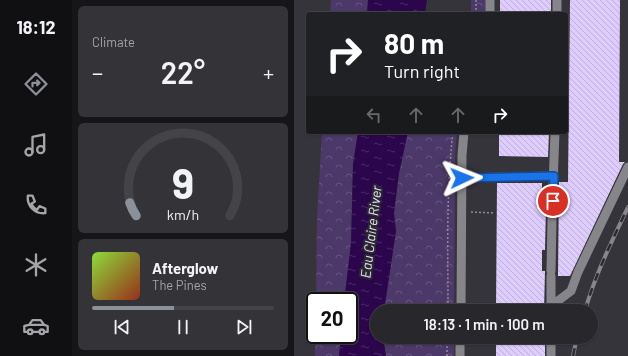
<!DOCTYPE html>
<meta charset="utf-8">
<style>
:root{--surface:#28272c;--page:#343338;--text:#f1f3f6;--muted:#a5a5a9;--line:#444448;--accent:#8c9099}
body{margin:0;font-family:Barlow,sans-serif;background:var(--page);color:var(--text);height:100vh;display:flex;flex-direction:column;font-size:15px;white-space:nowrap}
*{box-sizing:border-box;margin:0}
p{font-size:13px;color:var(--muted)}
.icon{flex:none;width:22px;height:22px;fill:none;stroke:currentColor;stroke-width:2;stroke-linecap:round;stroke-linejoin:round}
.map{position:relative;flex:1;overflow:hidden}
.sheet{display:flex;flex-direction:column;gap:6px;padding:6px;background:#161518;width:222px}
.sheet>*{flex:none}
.guide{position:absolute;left:12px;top:12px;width:262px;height:122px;border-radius:4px;box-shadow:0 1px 3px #0004,0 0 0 1px var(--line);background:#202124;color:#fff;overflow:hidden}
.speed{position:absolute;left:12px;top:292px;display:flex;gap:8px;font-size:20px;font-weight:700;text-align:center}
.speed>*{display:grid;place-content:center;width:52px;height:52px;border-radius:50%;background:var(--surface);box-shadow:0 1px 3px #0004,0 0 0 1px var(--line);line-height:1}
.speed .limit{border:2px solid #111;border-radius:6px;background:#fff;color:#111}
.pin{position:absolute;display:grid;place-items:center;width:34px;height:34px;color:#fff;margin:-17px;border:2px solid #fff;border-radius:50%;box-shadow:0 1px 4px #0007}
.me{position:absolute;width:44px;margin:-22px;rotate:88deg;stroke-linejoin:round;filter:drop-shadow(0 0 3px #0008)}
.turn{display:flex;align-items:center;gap:14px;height:84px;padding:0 12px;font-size:18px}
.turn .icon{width:52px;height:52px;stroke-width:2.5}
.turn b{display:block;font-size:28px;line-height:34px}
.lanes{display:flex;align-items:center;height:38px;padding:0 12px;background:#0003;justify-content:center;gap:20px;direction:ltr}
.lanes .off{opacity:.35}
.big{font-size:30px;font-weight:600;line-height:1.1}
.sheet .tile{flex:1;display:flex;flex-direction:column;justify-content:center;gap:6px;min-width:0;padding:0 14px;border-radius:6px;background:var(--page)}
.sheet .dial{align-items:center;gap:0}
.dial svg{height:104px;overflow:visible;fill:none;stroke:var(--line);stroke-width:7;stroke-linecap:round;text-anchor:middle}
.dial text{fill:var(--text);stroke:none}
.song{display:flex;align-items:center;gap:12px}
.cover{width:48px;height:48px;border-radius:6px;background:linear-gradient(135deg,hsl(90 70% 55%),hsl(10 70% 35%))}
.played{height:4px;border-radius:2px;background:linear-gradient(90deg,var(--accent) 45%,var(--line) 45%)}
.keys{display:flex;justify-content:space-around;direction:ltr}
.heat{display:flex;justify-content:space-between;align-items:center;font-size:22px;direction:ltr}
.trip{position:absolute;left:76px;top:304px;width:228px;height:40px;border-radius:20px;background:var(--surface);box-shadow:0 1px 3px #0004,0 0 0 1px var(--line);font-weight:600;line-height:40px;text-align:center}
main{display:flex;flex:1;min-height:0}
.dock{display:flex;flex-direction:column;width:72px;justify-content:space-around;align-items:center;background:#101012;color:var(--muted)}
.dock .icon{width:28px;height:28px}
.dock .on{color:var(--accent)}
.dock b{font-size:18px;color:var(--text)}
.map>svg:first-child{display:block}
.park{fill:url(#park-crowns)}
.water{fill:url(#water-ripples)}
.building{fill:url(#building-back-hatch)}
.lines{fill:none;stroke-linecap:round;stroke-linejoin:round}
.path{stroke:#8f8d93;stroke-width:1.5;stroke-dasharray:2 2;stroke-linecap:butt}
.minor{stroke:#868589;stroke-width:9}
.rail-casing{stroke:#88868c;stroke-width:4}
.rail{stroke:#2c2a31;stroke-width:2.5;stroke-dasharray:8;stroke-linecap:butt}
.route-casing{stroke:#114b97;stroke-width:10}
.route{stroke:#1a73e8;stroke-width:7}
.labels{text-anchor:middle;stroke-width:4;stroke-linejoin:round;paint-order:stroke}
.water-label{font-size:14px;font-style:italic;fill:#e7e0f5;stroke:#2c2a31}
</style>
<main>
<nav class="dock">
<b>18:12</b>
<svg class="icon on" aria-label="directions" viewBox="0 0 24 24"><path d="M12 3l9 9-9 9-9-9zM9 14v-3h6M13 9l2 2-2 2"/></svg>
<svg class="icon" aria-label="music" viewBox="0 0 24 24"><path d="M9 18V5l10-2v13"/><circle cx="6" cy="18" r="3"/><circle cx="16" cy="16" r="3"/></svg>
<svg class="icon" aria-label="phone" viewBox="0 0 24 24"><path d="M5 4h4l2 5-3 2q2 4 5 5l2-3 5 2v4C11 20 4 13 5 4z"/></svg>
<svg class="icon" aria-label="climate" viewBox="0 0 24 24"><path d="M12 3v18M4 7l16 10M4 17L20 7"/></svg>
<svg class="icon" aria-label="car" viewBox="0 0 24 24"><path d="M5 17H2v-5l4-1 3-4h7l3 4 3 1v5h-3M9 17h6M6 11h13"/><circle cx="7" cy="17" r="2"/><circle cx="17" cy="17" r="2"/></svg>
</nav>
<section class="sheet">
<div class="tile"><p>Climate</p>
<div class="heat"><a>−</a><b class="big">22°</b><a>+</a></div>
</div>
<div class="tile dial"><svg viewBox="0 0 100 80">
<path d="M14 69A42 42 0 1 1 86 69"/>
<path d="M14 69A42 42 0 0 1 9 59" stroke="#8c9099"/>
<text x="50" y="56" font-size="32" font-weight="700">9</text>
<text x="50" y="72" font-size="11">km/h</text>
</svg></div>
<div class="tile">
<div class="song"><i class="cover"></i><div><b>Afterglow</b><p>The Pines</p></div></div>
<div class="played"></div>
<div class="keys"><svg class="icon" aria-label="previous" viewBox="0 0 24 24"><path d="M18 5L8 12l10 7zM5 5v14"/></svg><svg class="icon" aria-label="pause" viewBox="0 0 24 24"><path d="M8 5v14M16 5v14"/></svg><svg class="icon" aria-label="next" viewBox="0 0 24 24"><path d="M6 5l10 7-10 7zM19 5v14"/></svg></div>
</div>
</section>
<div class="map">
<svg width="334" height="356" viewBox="0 0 334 356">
<defs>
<pattern id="park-crowns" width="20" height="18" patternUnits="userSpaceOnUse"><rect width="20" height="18" fill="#4d3969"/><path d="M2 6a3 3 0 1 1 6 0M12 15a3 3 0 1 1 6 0" fill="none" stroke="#66557e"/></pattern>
<pattern id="water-ripples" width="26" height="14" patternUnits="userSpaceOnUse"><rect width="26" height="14" fill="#2c064c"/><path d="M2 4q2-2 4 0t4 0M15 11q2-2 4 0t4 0" fill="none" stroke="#4a2a66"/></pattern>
<pattern id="building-back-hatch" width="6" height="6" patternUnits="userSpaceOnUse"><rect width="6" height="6" fill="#deccfd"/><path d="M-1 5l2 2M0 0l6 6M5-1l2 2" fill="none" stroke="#bfb0d8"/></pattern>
</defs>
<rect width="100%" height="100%" fill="#36343b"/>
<!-- park -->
<path class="park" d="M 37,0 L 74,0 L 73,14 L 36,14 Z
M 177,0 L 192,0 L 192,14 L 177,14 Z
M 28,132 L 64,132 L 59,164 L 57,243 L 51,294 L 52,301 L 22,301 L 23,219 Z
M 114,132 L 163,132 L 161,153 L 160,311 L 90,311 L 102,231 L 100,213 L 105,173 Z
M 21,335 L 47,335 L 45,356 L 21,356 Z
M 89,337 L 160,337 L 160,356 L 92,356 Z"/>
<!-- water -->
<path class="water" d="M 74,0 L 133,0 L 131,14 L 73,14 Z
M 64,132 L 114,132 L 105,173 L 100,213 L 102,231 L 90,311 L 83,311 L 83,337 L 89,337 L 92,356 L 45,356 L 47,335 L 55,335 L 55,301 L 52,301 L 51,294 L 57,243 L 59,164 Z"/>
<!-- building -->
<path class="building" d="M 206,0 L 257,0 L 257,14 L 206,14 Z
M 276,0 L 326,0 L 325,162 L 331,162 L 329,164 L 276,276 L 264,276 L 265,182 L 274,182 Z
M 205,132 L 255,132 L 254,157 L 205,156 Z
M 203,183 L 248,183 L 248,205 L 252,206 L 251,250 L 248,250 L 248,271 L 251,271 L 250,311 L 202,311 Z
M 202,337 L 251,337 L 251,356 L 202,356 Z"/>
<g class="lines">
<!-- path -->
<path class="path" d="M 182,14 L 182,0
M 177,212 L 200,213
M 154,311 C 154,252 152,191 159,132
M 153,356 L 153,337"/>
<!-- minor -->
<path class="minor" d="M 196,14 L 196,0
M 263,14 L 263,0
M 168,178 L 260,176
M 258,213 L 261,132
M 257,271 L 258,218
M 257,306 L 257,276
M 167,311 L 168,155 L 170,132
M 257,311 L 257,306 L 277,291 L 284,272 L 334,167
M 257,337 L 257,356
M 166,356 L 166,337"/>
<!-- rail casing -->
<g class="rail-casing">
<path id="rail" d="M 291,311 C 301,275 318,241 334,207
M 279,356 L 283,337"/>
</g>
<!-- rail -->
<use href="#rail" class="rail"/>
</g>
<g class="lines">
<!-- route casing -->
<g class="route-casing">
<path id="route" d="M 168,178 L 260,176 L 259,201"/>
</g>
<!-- route -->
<use href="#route" class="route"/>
</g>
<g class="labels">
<!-- water labels -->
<g class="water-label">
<text transform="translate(77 232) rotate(-83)" y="5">Eau Claire River</text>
</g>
</g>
</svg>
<div class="speed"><div class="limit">20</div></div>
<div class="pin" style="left:259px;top:201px;background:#d93025"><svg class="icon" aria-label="arrive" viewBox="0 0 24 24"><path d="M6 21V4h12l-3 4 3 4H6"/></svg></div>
<svg class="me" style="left:168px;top:178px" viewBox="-20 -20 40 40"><path d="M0-17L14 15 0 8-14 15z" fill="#1a73e8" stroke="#fff" stroke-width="4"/></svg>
<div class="trip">18:13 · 1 min · 100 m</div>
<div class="guide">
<div class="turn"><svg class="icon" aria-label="right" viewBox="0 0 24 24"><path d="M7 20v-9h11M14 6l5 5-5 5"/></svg><div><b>80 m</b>Turn right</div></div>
<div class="lanes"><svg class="icon off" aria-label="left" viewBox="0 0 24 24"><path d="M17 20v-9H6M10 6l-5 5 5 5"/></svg><svg class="icon off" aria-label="ahead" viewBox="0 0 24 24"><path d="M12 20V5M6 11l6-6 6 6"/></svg><svg class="icon off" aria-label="ahead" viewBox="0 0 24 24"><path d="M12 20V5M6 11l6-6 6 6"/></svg><svg class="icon" aria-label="right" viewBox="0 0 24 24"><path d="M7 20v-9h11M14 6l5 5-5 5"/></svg></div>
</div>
</div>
</main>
